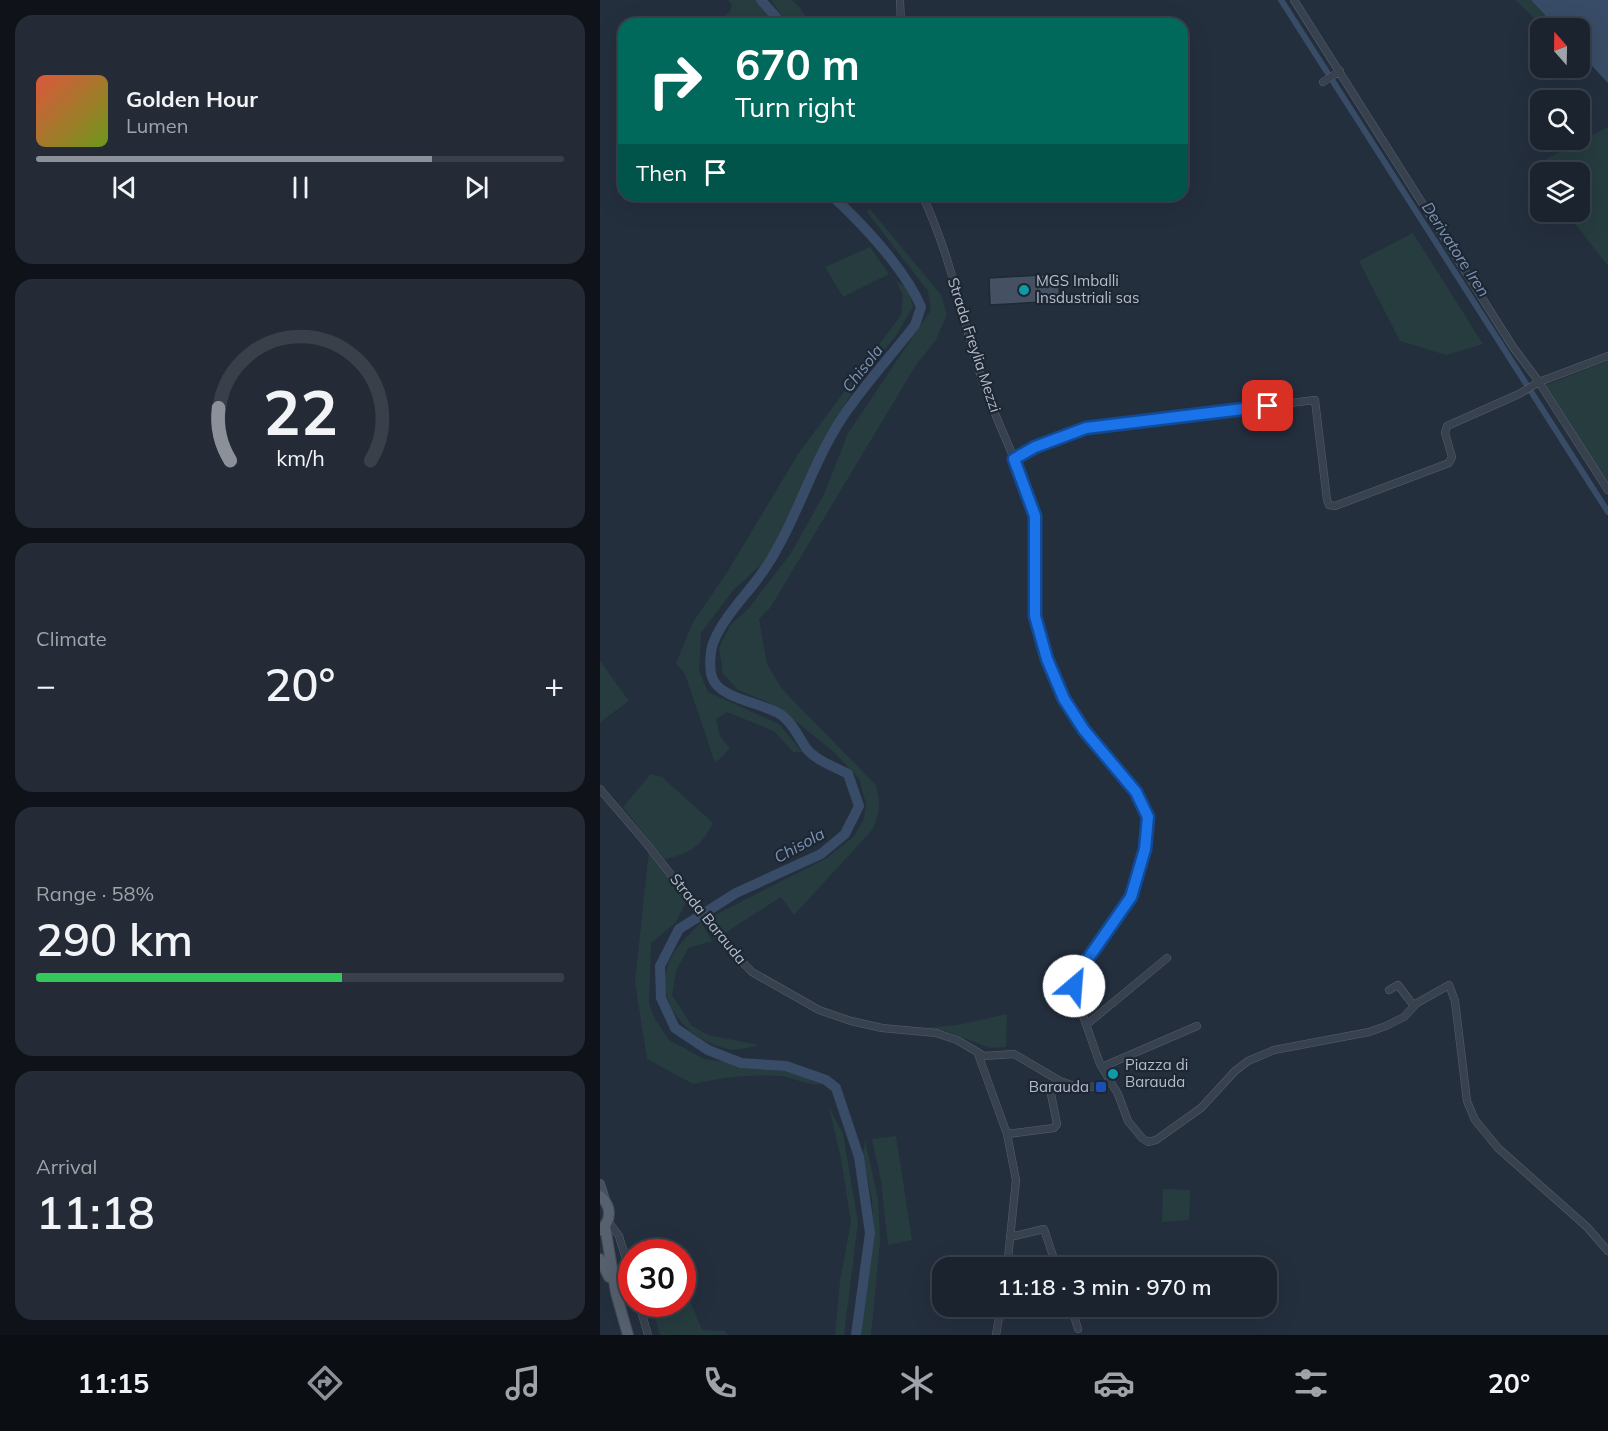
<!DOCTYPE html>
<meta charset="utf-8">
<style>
:root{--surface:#1b232e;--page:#242b36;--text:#f1f3f6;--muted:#a0a4aa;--line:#39404a;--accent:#8c9099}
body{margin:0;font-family:Mulish,sans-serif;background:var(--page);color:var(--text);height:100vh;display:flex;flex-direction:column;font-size:22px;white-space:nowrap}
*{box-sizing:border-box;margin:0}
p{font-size:20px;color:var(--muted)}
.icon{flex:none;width:33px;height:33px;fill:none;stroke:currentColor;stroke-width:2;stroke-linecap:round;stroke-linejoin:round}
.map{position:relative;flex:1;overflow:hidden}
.side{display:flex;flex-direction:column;gap:15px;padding:15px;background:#0f1319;width:600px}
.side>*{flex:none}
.banner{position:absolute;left:18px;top:18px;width:570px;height:183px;border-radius:18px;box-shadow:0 6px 24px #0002,0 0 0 2px var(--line);background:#00695c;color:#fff;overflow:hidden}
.needle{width:39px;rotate:340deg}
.controls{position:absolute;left:930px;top:18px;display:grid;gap:12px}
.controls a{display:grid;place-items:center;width:60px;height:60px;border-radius:12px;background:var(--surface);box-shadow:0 6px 24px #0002,0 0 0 2px var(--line);font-size:30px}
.speed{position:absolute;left:18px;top:1239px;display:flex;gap:12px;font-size:30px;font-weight:700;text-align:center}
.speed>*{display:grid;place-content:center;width:78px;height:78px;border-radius:50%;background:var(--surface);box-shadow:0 6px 24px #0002,0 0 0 2px var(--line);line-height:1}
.speed .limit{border:9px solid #d22;background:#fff;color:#111}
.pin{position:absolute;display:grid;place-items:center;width:51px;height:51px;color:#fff;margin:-26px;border-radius:12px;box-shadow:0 3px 9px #0006}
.me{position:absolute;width:66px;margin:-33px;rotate:27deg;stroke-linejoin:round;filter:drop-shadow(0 0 4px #0008)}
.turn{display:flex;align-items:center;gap:21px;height:126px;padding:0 18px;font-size:27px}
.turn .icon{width:78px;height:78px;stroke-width:2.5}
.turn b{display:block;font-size:42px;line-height:51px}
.then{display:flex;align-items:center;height:57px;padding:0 18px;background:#0003;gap:12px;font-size:22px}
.big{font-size:45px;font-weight:600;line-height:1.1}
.side .widget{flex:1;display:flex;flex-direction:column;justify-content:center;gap:9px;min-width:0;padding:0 21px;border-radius:18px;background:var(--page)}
.side .dial{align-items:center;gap:0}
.dial svg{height:156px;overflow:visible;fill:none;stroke:var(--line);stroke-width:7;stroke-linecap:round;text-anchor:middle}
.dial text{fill:var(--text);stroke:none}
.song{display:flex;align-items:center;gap:18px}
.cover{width:72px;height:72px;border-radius:9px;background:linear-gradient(135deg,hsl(10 70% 55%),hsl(80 70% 35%))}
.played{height:6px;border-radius:3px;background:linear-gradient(90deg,var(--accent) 75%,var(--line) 75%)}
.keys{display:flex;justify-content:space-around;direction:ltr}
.heat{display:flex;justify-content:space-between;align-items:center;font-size:33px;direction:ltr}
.charge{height:9px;border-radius:4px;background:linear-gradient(90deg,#34c759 58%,var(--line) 0)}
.trip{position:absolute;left:332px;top:1257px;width:345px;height:60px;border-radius:18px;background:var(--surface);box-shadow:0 6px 24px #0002,0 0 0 2px var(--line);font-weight:600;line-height:60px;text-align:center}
.tabs{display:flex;height:96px;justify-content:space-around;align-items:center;background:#0b0e12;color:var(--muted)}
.tabs .icon{width:42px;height:42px}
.tabs .selected{color:var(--accent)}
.tabs b{font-size:27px;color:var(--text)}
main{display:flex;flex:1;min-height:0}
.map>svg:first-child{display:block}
.green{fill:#263c3f}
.water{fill:#394c67}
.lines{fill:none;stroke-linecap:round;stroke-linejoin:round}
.canal{stroke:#394c67;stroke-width:6}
.river{stroke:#394c67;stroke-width:10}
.building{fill:#455162;stroke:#1f2835;stroke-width:1.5}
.street-casing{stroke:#565f6c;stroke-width:8}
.secondary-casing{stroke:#565f6c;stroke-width:10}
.primary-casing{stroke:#414a57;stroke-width:12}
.street{stroke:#38414e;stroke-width:7}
.secondary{stroke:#465061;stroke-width:9}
.primary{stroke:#56606e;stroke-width:10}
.route-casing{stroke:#114b97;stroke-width:15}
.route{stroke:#1a73e8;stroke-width:10}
.culture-dot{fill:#0f9aa8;stroke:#1d2633;stroke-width:2}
.transit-dot{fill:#1a4fb4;stroke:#1d2633;stroke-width:2}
.labels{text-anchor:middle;stroke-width:4.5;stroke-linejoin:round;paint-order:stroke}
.poi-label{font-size:15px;fill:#b4bcc9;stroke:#1d2633;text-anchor:start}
.street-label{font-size:15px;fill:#b4bcc9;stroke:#1d2633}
.water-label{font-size:16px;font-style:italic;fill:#7c92b1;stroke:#1d2633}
</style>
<main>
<section class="side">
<div class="widget">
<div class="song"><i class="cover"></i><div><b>Golden Hour</b><p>Lumen</p></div></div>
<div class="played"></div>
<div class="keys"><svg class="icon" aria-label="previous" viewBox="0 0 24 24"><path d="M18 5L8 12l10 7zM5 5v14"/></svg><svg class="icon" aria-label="pause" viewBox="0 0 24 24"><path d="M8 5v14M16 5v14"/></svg><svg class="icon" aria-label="next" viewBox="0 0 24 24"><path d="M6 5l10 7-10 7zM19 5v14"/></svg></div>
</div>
<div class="widget dial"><svg viewBox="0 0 100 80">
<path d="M14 69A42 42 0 1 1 86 69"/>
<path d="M14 69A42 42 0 0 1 8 42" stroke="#8c9099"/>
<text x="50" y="56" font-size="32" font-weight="700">22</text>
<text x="50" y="72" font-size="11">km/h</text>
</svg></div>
<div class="widget"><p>Climate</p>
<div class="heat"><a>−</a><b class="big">20°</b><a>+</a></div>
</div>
<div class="widget"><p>Range · 58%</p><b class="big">290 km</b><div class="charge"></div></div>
<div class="widget"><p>Arrival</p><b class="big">11:18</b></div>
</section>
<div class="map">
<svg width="1008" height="1335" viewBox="0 0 1008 1335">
<rect width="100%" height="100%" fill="#242f3e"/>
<!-- green -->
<path class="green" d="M 128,0 L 161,0 L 176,17 L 179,24 L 111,24 L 130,12 L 132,4 Z
M 171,0 L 192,0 L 199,6 L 210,24 L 187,24 Z
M 915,0 L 931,0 L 957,28 L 945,28 Z
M 1008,127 L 1008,266 L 966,212 L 980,212 L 980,172 L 940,172 L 940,176 L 933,166 Z
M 270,209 L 341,295 L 347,314 L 336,340 L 316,365 L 170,608 L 159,619 L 167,664 L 182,689 L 276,785 C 281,803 280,813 272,830 L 194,915 L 181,897 L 125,933 L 111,917 L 227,858 L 253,837 L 264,819 L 266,804 L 259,779 L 235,753 L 199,724 L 168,702 L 138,690 L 123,674 L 119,647 L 131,624 L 149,608 L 191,553 L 224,494 L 248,433 L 331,310 L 328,291 L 267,212 Z
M 813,233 L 883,344 L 846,355 L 800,341 L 759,261 Z
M 270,247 L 289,274 L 243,297 L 225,267 Z
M 296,281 L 308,288 L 313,307 L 295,337 L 258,382 L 225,439 L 177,540 L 162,564 L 134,589 L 101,633 L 99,671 L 108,692 L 179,724 L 202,752 L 193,752 L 174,731 L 127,712 L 116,719 L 120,736 L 130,749 L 115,763 L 85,674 L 76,663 L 93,622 L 126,574 L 198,454 L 301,315 L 303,295 Z
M 1008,361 L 1008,483 L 946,385 Z
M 0,661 L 29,701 L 0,722 Z
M 51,774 L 62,777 L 113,823 C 101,846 90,854 64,859 L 23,807 Z
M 49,850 L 87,901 L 76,922 L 51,943 L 49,1004 L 55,1019 L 69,1040 L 104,1059 L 185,1069 L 221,1084 C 206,1086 194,1077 179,1076 C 149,1074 122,1077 93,1084 L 47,1059 L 35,982 Z
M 101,922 L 112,941 L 88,948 L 76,971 L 72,995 L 92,1026 L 108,1035 L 159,1045 C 150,1047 136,1051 128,1049 C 89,1041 53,1003 69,962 C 74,948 91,933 101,922 Z
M 407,1014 L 406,1047 L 390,1048 L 346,1031 L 324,1028 L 358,1025 Z
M 229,1107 L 243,1134 L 258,1222 L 244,1335 L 235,1335 L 240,1280 L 251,1222 L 241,1159 Z
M 296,1136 L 312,1240 L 288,1245 L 281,1181 L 272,1139 Z
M 265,1140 L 278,1199 L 280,1241 L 271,1335 L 260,1335 L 274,1240 L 272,1200 L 263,1155 Z
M 563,1189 L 590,1190 L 589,1220 L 562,1222 Z
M 83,1284 L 102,1330 L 125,1331 L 128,1335 L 60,1335 L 51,1304 L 82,1304 Z"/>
<!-- water -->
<path class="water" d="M 931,0 L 1008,0 L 1008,83 L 980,53 L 980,28 L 957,28 Z"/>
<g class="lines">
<!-- canal -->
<path class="canal" d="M 681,0 L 1008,512"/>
<!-- river -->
<path class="river" d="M 161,0 L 176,17 L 179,24
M 231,195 C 262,223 305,269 321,307 L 315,325 C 291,356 264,385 242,418 C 211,465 197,520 166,567 C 150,592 125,614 114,641 C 110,649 109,669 112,677 C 118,698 161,703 178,713 C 191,720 198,736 206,748 C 215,760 235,767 248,774 L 259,806 L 245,834 L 221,854 L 136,893 L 79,929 L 60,966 L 61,998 L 75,1028 L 108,1050 L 141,1063 L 186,1066 L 226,1080 L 236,1088 L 259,1157 L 270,1233 L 256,1335"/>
</g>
<!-- building -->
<path class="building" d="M 458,274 L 460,301 L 390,305 L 389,278 Z"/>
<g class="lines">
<!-- street casing -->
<g class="street-casing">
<path id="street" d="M 300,0 L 301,24
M 694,0 L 913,347 L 939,382 L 1008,490
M 723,82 L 740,71
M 322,195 C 351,255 362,320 383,383 C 399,428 422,470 435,516 C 437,536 434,555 434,575 C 433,611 440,647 455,681 C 474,723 508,754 535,790 C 577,846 509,928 478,973 L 475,993 L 500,1064 L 518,1094 L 528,1121 L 542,1138 L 548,1142 L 556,1140 L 601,1108 L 635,1071 L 648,1061 L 674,1050 L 769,1032 L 786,1026 L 804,1017 L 817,1003 L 849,985 L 855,1001 L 867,1101 L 875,1120 L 898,1148 L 987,1227 L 1008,1251
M 414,459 L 435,447 L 486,428 L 715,400 L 727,500 L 729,505 L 735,506 L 849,463 L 852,457 L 845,433 L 847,426 L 919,394 L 939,382 L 1008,356
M 0,789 L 46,843 L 127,946 L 152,972 L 219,1010 L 251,1021 L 282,1028 L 336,1033 L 357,1040 L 384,1056 L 414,1054 L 460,1081 L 474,1086 L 497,1087 L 511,1082
M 789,990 L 798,985 L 814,1006
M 486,1025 L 567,958
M 378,1054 L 407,1134 L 416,1180 L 407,1268
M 502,1067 L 597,1026
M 407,1134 L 454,1128 L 457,1124 L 451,1094 L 460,1081
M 8,1221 L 19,1236 L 32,1279
M 410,1237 L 444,1229 L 457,1268
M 39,1304 L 48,1335
M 471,1306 L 478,1329
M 396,1335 L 401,1306"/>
</g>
<!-- secondary casing -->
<g class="secondary-casing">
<path id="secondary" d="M 0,1184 L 5,1200"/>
</g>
<!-- primary casing -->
<g class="primary-casing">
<path id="primary" d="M 0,1196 C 12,1206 12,1221 0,1230
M 5,1226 L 16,1293 L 28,1335
M 0,1259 L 9,1277"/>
</g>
<!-- street -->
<use href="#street" class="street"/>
<!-- secondary -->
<use href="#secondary" class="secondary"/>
<!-- primary -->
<use href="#primary" class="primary"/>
</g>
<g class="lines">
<!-- route casing -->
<g class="route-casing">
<path id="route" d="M 474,986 L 478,973 L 531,897 L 545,849 L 548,817 L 536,792 L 484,730 L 464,699 L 447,659 L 435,616 L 435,516 L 414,459 L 435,447 L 486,428 L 668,406"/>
</g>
<!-- route -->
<use href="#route" class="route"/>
</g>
<!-- markers -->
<g class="culture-dot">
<circle cx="424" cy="290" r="6"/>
<circle cx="513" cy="1074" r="6"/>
</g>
<rect class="transit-dot" x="495" y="1081" width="12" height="12" rx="3"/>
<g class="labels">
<!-- poi labels -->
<g class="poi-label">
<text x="436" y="286">MGS Imballi<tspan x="436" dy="17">Insdustriali sas</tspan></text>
<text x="525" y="1070">Piazza di<tspan x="525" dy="17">Barauda</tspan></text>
<text x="489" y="1092" text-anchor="end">Barauda</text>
</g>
<!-- street labels -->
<g class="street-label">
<text transform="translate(374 345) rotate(72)" y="5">Strada Freylia Mezzi</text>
<text transform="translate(108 919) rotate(51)" y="5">Strada Barauda</text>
</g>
<!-- water labels -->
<g class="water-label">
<text transform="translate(856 249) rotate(57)" y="6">Derivatore Iren</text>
<text transform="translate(262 368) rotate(-52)" y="6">Chisola</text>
<text transform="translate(199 845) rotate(-29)" y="6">Chisola</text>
</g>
</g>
</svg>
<div class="controls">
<a><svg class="needle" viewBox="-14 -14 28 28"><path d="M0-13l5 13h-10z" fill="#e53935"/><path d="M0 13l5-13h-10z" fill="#a0a4aa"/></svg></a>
<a><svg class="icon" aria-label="search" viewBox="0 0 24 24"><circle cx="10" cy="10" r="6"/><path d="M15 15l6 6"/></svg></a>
<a><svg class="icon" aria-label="layers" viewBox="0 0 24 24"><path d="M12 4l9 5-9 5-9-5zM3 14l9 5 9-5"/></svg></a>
</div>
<div class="speed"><div class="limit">30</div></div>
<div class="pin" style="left:668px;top:406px;background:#d93025"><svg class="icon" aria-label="arrive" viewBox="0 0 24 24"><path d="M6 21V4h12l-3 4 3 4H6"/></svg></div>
<svg class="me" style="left:474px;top:986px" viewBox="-20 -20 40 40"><circle r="19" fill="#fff"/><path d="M0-13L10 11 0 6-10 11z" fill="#1a73e8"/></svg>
<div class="trip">11:18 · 3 min · 970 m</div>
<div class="banner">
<div class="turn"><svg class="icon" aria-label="right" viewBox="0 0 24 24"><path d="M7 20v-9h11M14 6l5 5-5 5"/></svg><div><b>670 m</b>Turn right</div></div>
<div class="then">Then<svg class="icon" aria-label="arrive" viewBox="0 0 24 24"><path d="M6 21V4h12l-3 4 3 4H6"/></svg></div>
</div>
</div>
</main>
<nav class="tabs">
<b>11:15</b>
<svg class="icon selected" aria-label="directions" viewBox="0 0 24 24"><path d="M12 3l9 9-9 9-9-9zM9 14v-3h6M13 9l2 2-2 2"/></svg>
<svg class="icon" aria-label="music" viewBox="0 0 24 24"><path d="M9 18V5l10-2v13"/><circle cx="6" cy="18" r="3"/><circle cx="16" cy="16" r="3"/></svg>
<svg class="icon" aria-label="phone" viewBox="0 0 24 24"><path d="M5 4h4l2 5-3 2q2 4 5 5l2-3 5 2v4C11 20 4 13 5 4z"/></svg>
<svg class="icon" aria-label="climate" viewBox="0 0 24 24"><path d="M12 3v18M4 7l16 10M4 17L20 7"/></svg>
<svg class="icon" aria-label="car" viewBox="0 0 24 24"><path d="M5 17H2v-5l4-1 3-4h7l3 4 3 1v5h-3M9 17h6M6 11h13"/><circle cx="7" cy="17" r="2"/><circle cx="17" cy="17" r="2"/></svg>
<svg class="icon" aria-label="filters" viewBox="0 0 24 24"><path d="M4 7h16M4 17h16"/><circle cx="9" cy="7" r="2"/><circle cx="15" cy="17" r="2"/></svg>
<b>20°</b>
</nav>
